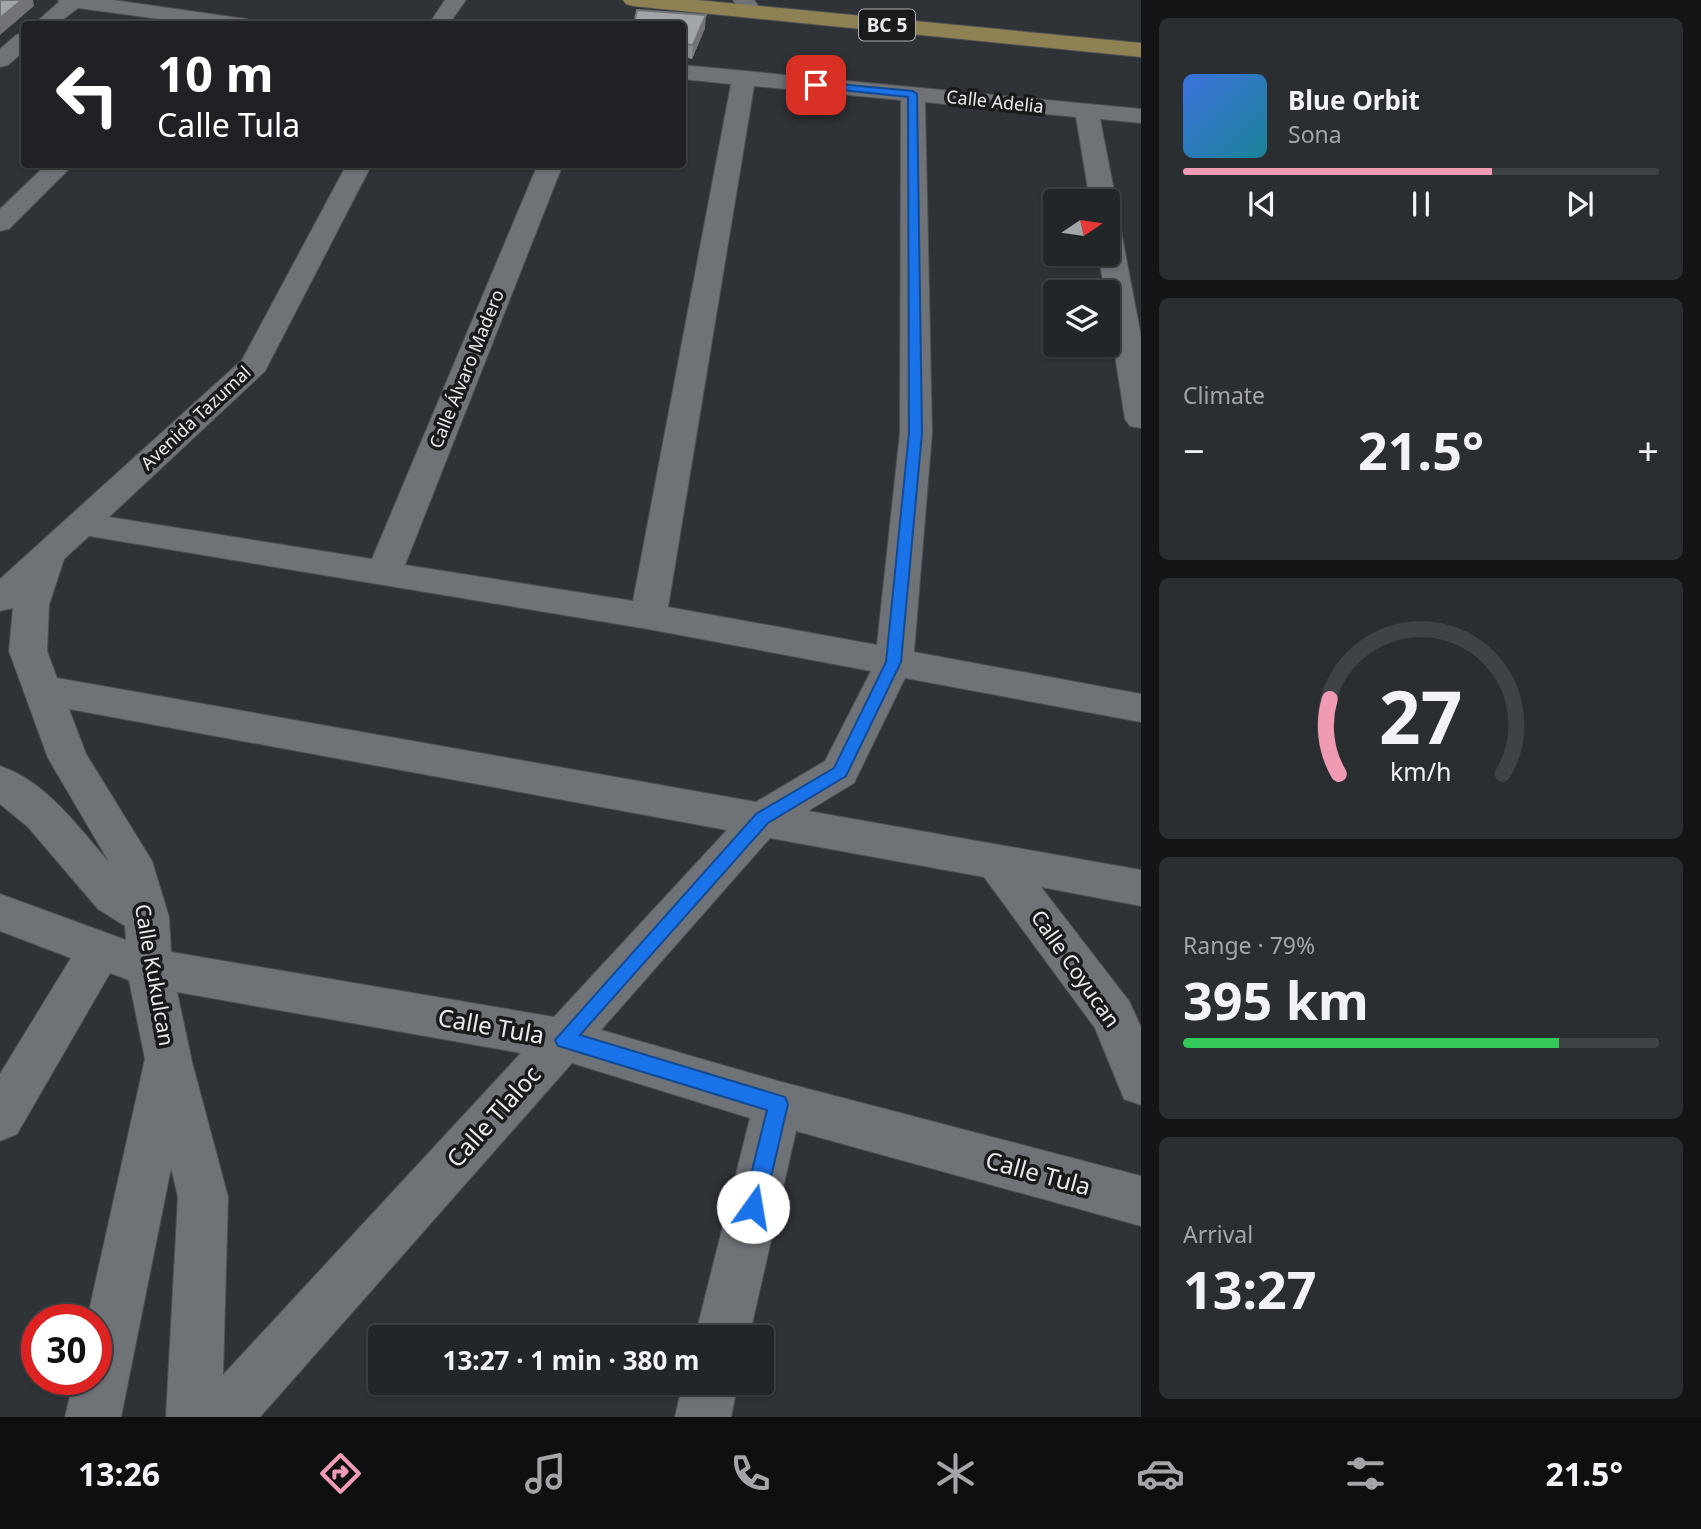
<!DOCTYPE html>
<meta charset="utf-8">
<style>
:root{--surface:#232628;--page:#2b2e30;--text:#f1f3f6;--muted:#a3a5a8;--line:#404345;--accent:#f19ab3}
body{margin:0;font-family:"Noto Sans",sans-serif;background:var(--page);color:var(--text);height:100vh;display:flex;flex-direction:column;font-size:26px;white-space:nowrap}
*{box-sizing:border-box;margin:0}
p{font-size:23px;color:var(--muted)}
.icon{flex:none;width:38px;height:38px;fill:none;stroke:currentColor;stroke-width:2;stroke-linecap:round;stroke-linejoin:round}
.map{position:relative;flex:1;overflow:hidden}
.side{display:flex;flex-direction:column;gap:18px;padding:18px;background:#131516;width:560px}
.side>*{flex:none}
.banner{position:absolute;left:21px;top:21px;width:665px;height:147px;border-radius:7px;box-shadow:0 2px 5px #0004,0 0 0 2px var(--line);background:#202124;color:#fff;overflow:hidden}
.needle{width:46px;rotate:77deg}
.fabs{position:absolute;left:1043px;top:189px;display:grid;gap:14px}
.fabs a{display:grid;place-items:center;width:77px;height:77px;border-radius:7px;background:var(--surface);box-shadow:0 2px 5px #0004,0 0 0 2px var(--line);font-size:35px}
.speed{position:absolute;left:21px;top:1304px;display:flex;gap:14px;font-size:35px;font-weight:700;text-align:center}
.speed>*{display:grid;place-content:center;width:91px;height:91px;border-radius:50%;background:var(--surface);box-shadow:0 2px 5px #0004,0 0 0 2px var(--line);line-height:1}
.speed .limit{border:10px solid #d22;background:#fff;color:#111}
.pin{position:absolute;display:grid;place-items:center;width:60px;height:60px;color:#fff;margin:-30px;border-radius:14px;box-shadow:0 4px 10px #0006}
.me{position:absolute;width:77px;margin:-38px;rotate:13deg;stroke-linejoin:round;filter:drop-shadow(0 0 5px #0008)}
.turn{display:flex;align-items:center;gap:24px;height:147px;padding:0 21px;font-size:32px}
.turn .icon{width:91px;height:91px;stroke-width:2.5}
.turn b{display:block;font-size:49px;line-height:60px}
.big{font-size:52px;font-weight:700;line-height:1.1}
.side .widget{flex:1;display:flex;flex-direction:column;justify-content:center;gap:10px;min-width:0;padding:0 24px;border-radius:10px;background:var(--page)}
.side .dial{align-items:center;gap:0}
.dial svg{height:182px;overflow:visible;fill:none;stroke:var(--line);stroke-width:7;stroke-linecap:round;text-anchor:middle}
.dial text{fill:var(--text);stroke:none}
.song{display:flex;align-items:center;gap:21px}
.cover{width:84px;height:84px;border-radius:10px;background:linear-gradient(135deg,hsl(220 70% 55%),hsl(190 70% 35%))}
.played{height:7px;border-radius:4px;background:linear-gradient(90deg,var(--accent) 65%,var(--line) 65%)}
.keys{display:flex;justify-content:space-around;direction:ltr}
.heat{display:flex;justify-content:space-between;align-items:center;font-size:38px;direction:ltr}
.charge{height:10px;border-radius:5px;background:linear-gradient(90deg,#34c759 79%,var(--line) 0)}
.trip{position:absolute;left:368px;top:1325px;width:406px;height:70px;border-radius:7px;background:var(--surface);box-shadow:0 2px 5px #0004,0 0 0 2px var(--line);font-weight:700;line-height:70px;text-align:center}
.dock{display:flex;height:112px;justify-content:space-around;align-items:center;background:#0e0f10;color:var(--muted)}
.dock .icon{width:49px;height:49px}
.dock .active{color:var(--accent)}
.dock b{font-size:32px;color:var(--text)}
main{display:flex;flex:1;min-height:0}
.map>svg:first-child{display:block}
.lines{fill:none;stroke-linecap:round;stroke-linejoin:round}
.minor-casing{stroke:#4e5053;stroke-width:2}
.major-casing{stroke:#4e5053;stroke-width:2}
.minor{fill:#6f7277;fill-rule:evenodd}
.major{fill:#8e8254;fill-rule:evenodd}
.wall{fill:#8a8d91}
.shaded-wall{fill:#717376}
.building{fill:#a1a4a9;stroke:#717376;stroke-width:2}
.route{fill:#1a73e8;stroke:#114b97;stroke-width:2}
.labels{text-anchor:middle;stroke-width:7;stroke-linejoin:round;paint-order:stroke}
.far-street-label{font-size:18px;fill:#e9ebee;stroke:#181a1b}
.shield{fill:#181a1b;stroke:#aaacaf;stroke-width:2}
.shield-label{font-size:19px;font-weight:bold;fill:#e9ebee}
.street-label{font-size:21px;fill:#e9ebee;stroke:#181a1b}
.near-street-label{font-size:24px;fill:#e9ebee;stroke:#181a1b}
</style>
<main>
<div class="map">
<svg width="1141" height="1417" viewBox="0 0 1141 1417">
<rect width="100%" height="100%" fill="#2f3236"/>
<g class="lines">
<!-- minor casing -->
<g class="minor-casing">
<path id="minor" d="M 58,0 L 113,0 L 239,18 L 247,19 L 250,24 L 197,24 L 78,8 L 57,24 L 34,24 L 59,2 Z
M 445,0 L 466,0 L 449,24 L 429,24 Z
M 733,0 L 754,0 L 763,12 L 760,17 L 744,17 Z
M 24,33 L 24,51 L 8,65 L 0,67 L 0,49 L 16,35 Z
M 682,65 L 1141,109 L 1141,123 L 1100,119 L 1116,201 L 1108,208 L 1108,201 L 1090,201 L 1076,117 L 925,102 L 932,433 L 914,652 L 1141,694 L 1141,722 L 905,678 L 854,783 L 808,811 L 1141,870 L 1141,906 L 1041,887 L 1129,1001 L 1141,1027 L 1141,1105 L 1124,1099 L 1095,1028 L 984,877 L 770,838 L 601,1030 L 778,1081 L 1141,1176 L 1141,1226 L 796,1131 L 749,1337 L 695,1337 L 750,1118 L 572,1063 L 260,1417 L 166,1417 L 178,1197 L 171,1168 L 121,1417 L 65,1417 L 74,1379 L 96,1379 L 96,1320 L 87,1320 L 145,1059 L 129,980 L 110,973 L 17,1134 L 0,1141 L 0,1074 L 71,958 L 0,931 L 0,894 L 126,940 L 125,926 L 98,909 L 28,827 L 0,804 L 0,766 C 46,781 78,827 109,862 L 48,758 L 9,651 L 13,608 L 0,611 L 0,579 L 242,360 L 347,164 L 372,164 L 265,371 L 109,517 L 372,559 L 538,164 L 563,164 L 405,565 L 633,601 L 731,84 L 682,79 ZM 754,86 L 901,100 L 900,433 L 877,645 L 668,607 ZM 89,536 L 648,629 L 871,671 L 825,761 L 756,802 L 57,678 L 47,651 L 49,605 L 64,559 ZM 69,709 L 727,830 L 554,1017 L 171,952 L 169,917 L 152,861 L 86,754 ZM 177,992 L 521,1053 L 223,1375 L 228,1197 L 192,1062 Z
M 47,164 L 74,164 L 9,229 L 0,231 L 0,209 Z
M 1108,223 L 1117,225 L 1121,231 L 1141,336 L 1141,428 L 1130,426 L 1125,419 L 1108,311 L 1108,292 L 1105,292 L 1098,254 L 1108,254 Z
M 683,1382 L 738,1382 L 731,1417 L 675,1417 Z"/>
</g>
<!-- major casing -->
<g class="major-casing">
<path id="major" d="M 623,0 L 697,0 L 1141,43 L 1141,57 L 633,6 L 626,4 Z"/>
</g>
<!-- minor -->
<use href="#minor" class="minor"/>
<!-- major -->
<use href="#major" class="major"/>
</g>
<!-- wall -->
<path class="wall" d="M 682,24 L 705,28 L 692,59 L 682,57 Z"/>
<!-- shaded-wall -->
<path class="shaded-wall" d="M 22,0 L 33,0 L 34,6 L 0,35 L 0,18 Z
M 706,15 L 705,28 L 692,59 L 693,45 Z"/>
<!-- building -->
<path class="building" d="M 0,0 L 22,0 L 0,18 Z
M 637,10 L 706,15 L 693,45 L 682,44 L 682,24 L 634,24 Z"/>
<!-- route -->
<path class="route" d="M 816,82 L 913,91 L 917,94 L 922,433 L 901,662 L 846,776 L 768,823 L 580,1035 L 785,1097 L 788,1104 L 764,1207 L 761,1215 L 753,1218 L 746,1215 L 743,1207 L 767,1110 L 565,1048 L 558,1046 L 555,1040 L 756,814 L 834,768 L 886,662 L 909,433 L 908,97 L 813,87 L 811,85 Z"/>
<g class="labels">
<!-- far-street labels -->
<g class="far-street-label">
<text transform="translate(995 102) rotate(6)" y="6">Calle Adelia</text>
<text transform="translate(467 369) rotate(-68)" y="6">Calle Álvaro Madero</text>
<text transform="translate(196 418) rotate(-43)" y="6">Avenida Tazumal</text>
</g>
<!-- shield labels -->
<rect class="shield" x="859" y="9.5" width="56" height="31" rx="5"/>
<g class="shield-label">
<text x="887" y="32">BC 5</text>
</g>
<!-- street labels -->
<g class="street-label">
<text transform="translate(1075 969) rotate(55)" y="7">Calle Coyucan</text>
<text transform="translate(154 975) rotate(80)" y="7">Calle Kukulcan</text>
</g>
<!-- near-street labels -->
<g class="near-street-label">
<text transform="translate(491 1027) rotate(10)" y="8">Calle Tula</text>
<text transform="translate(494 1117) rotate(-48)" y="8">Calle Tlaloc</text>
<text transform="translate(1038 1174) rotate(15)" y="8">Calle Tula</text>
</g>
</g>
</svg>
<div class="fabs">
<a><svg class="needle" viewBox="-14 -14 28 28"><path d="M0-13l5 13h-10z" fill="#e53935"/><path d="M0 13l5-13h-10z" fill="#a3a5a8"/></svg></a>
<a><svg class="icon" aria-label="layers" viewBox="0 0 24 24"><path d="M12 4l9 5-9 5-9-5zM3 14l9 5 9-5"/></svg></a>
</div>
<div class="speed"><div class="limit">30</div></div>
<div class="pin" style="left:816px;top:85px;background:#d93025"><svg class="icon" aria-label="arrive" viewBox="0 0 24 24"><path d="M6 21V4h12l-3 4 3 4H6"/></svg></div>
<svg class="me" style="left:753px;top:1207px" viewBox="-20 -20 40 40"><circle r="19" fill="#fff"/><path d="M0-13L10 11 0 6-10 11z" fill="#1a73e8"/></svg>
<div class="trip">13:27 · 1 min · 380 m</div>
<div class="banner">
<div class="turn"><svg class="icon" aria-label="left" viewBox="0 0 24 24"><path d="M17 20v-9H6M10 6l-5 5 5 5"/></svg><div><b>10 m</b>Calle Tula</div></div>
</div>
</div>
<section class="side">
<div class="widget">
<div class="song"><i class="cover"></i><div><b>Blue Orbit</b><p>Sona</p></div></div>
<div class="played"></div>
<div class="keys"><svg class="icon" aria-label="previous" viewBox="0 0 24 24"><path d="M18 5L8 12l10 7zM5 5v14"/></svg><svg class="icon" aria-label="pause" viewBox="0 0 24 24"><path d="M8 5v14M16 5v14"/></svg><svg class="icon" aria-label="next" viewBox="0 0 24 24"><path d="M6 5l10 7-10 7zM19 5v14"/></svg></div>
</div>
<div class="widget"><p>Climate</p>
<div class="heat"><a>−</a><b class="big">21.5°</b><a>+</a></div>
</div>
<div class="widget dial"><svg viewBox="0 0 100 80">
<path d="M14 69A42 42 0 1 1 86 69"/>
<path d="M14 69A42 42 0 0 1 10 36" stroke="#f19ab3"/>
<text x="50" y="56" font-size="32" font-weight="700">27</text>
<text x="50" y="72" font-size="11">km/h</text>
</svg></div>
<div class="widget"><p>Range · 79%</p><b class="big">395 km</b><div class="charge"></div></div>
<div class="widget"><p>Arrival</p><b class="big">13:27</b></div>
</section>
</main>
<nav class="dock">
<b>13:26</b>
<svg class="icon active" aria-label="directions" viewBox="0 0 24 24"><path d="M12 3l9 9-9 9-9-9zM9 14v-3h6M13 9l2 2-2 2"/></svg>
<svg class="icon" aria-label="music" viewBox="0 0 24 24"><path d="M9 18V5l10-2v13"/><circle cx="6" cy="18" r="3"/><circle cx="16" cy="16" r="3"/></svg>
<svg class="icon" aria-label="phone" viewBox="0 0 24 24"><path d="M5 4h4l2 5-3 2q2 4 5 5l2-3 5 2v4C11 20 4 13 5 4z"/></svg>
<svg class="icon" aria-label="climate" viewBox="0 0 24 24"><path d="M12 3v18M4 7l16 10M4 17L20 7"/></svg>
<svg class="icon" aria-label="car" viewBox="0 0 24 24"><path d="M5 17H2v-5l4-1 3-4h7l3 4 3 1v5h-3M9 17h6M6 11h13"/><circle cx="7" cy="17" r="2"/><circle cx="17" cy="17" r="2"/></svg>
<svg class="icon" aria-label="filters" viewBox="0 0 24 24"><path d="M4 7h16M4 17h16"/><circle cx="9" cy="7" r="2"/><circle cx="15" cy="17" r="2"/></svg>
<b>21.5°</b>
</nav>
